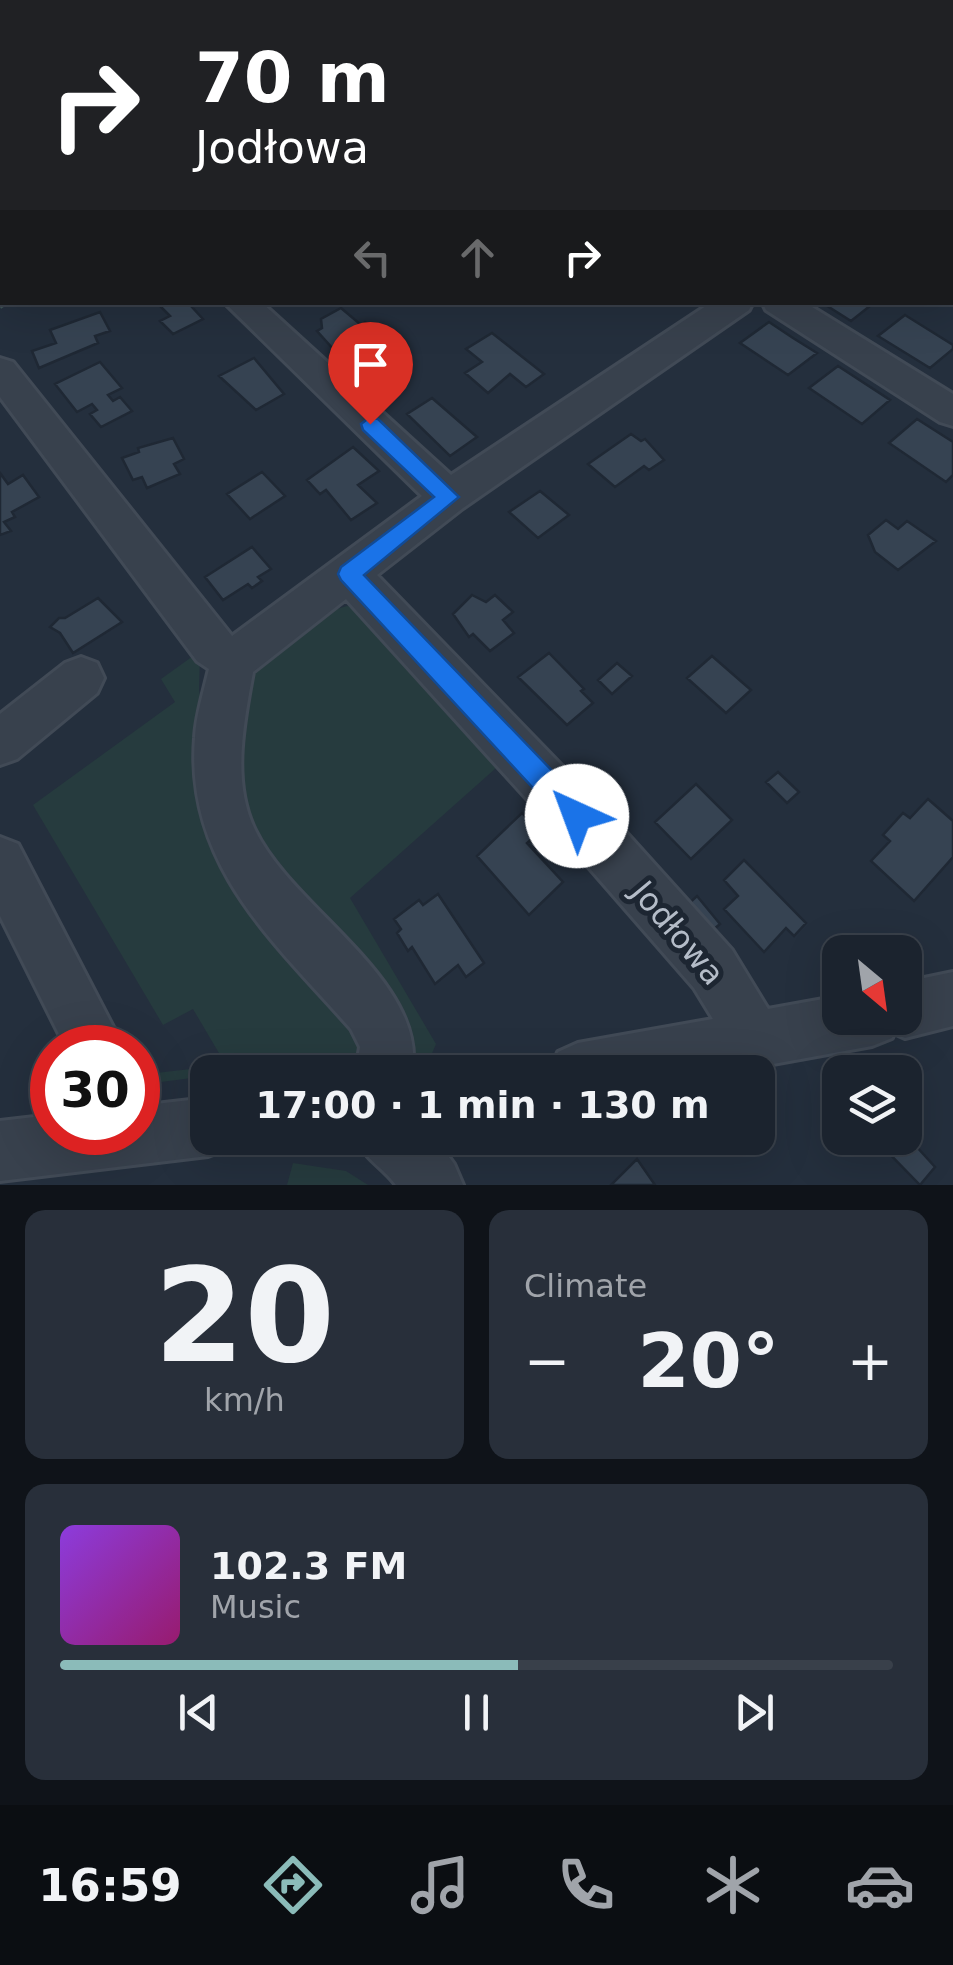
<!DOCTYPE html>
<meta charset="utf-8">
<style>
:root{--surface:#1b232e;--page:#282f3a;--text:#f1f3f6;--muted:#a0a4aa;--line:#39404a;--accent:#8bbbb9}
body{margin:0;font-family:"DejaVu Sans",sans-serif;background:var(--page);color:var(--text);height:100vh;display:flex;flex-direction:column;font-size:38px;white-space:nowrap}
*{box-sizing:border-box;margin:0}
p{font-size:32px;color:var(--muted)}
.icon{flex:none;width:55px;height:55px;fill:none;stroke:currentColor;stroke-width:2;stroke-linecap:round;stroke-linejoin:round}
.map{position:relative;height:1185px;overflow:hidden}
.side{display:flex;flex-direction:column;gap:25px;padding:25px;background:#0f1319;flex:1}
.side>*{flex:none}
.hud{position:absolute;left:0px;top:0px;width:955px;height:305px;box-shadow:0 10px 40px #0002,0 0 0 2px var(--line);background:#202124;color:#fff;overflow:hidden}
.needle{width:65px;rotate:151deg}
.controls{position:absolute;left:822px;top:935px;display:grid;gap:20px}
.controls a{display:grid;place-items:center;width:100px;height:100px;border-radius:20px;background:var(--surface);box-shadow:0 10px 40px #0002,0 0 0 2px var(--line);font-size:50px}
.speed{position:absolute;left:30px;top:1025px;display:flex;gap:20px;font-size:50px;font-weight:700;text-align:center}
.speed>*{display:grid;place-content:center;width:130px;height:130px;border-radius:50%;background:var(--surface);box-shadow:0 10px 40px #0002,0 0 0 2px var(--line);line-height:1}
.speed .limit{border:15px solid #d22;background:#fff;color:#111}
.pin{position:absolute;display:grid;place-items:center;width:85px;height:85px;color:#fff;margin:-102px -42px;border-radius:50% 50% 50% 0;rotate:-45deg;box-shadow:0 0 10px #0007}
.pin .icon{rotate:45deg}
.me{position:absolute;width:110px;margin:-55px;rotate:317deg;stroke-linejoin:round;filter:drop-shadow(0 0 8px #0008)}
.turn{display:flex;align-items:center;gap:35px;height:210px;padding:0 30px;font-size:45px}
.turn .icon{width:130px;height:130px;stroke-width:2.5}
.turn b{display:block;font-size:70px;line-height:85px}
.lanes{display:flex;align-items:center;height:95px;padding:0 30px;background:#0003;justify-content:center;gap:50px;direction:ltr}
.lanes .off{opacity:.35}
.big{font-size:75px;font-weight:700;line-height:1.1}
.side .tile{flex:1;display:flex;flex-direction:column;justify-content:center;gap:15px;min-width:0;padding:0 35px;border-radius:20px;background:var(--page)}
.side .dial{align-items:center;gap:0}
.dial b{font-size:130px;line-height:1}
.song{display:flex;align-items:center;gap:30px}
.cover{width:120px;height:120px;border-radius:15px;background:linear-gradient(135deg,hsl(270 70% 55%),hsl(320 70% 35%))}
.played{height:10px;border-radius:5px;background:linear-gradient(90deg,var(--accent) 55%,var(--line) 55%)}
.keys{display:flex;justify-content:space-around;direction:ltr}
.heat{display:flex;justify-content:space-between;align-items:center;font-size:55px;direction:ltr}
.side .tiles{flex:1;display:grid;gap:25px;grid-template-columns:1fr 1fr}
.tile:last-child{grid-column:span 2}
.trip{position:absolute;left:190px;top:1055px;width:585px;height:100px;border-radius:20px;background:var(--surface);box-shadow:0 10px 40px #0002,0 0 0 2px var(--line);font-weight:700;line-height:100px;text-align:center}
.tabs{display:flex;height:160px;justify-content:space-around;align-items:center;background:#0b0e12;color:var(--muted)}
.tabs .icon{width:70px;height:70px}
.tabs .current{color:var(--accent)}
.tabs b{font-size:45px;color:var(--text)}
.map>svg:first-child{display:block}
.green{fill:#263b3e}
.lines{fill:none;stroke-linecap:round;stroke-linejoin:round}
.stream{stroke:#18263a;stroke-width:5}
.building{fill:#364352;stroke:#1f2834;stroke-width:2.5}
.minor-casing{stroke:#414a56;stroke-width:6}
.path{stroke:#3f5456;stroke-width:4;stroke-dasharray:5 5;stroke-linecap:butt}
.minor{fill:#38414d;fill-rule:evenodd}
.route{fill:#1a73e8;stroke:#114b97;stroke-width:2.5}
.labels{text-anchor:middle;stroke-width:10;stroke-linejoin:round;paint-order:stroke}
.street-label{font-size:32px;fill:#b4bcc8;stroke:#1d2632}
</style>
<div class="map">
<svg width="953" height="1185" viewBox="0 0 953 1185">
<rect width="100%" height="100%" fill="#242f3d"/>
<!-- green -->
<path class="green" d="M 347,606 L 356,607 L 393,655 L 505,760 L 350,898 L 436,1044 L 424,1072 L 394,1072 L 401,1037 L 234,806 L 243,683 L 337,609 Z
M 200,651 L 199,690 L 207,743 L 359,1028 L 367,1061 L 361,1072 L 284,1065 L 208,1072 L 207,1076 L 138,1085 L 138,1075 L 226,1065 L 193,1009 L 163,1025 L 33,805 L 175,702 L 161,679 Z
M 293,1163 L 346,1171 L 368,1185 L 287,1185 Z"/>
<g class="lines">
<!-- stream -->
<path class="stream" d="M 523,0 L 528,2
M 115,2 L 125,0
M 417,2 L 423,0"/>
</g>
<!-- building -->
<path class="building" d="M 156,302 L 201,302 L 192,307 L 203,319 L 173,334 L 160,321 L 170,316 Z
M 821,302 L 875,302 L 851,321 Z
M 341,308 L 361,325 L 365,322 L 389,341 L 364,360 L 352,363 L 338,350 L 335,351 L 317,331 L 322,328 L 321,319 Z
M 100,312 L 110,331 L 95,336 L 98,343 L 39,368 L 32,351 L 56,343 L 50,330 Z
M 905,315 L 953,345 L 953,349 L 930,368 L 878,336 Z
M 769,322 L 793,338 L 817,353 L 788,375 L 740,343 Z
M 492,333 L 544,374 L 526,387 L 510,374 L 488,393 L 465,373 L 482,362 L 466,349 Z
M 254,358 L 284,394 L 256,410 L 219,376 Z
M 100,362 L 122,388 L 108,395 L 113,401 L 120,397 L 132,411 L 101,427 L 90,414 L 97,410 L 92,404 L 77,412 L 55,384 Z
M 838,366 L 890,400 L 862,424 L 809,388 Z
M 432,398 L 477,437 L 450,456 L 407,414 Z
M 917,419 L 953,442 L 953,475 L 946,482 L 889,443 Z
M 631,434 L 641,441 L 645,439 L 664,460 L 649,470 L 644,466 L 615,487 L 588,464 Z
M 173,438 L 184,459 L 174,464 L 180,474 L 147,488 L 142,477 L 133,480 L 122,458 L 139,452 L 138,448 Z
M 353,447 L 379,471 L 358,485 L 377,503 L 351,520 L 326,490 L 320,494 L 307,480 Z
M 262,472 L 285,496 L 250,519 L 227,494 Z
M 0,473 L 8,484 L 23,475 L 39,497 L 12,512 L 15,517 L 4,522 L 11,531 L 0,535 Z
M 540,491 L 569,515 L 538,538 L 509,512 Z
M 886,520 L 898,529 L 907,521 L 936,541 L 898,570 L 875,552 L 868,535 Z
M 252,547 L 271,569 L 258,577 L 262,581 L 252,588 L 248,584 L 223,600 L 205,577 Z
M 472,595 L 486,602 L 495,595 L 513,612 L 503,620 L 514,633 L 490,651 L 473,634 L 469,637 L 453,614 Z
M 98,598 L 122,622 L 73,653 L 60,633 L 50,627 L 59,618 L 65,618 Z
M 549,653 L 584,689 L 581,691 L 593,703 L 567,725 L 518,677 Z
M 712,656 L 751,690 L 726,713 L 687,678 Z
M 617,663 L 632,676 L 612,694 L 598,680 Z
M 778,772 L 799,792 L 787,803 L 766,782 Z
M 696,784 L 732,820 L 691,859 L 655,822 Z
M 928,799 L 953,821 L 953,857 L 914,901 L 871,861 L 890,841 L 883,835 L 903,813 L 910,818 Z
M 522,813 L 540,832 L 527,843 L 563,882 L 529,915 L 477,856 Z
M 744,860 L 806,923 L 794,936 L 786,928 L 764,952 L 724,909 L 738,896 L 724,880 Z
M 438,894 L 484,963 L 466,977 L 458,965 L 435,984 L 412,947 L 408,951 L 397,933 L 401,929 L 394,919 L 419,900 L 423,905 Z
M 697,896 L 720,924 L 708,934 L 685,907 Z
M 905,1134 L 935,1167 L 920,1185 L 881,1145 L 887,1138 L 905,1138 Z
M 637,1159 L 655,1185 L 611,1185 Z"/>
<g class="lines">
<!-- minor casing -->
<g class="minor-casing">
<path id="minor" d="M 952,244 L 953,244 L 953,264 L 952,264 Z
M 224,302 L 261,302 L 451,475 L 712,302 L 753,302 L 749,310 L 463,508 L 377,575 L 622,828 L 732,950 L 768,1009 L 840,996 L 840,1018 L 905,1018 L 905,982 L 953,972 L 953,1026 L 905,1038 L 894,1033 L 892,1038 L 872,1046 L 729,1072 L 550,1072 L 558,1052 L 578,1043 L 713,1019 L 694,988 L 586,864 L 346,599 L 253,672 C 244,721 231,782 255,830 C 293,909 427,980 412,1072 L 356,1072 L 360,1047 L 351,1029 C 274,942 185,865 195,738 C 196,715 204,691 209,669 L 197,661 L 0,397 L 0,358 L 13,362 L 232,636 L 422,496 Z
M 762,302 L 804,302 L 953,394 L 953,426 L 940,422 L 766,310 Z
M 81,657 L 97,663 L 104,678 L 97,693 L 17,759 L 0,765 L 0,714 L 65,663 Z
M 0,837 L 18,844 L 124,1048 L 66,1048 L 0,916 Z
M 208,1098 L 208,1138 L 233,1138 L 229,1148 L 208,1156 L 0,1181 L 0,1121 L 52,1115 L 52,1132 L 138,1132 L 138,1106 Z
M 356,1138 L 435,1138 L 454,1164 L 463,1185 L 396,1185 C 382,1166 366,1161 356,1138 Z"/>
</g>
<!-- path -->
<path class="path" d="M 0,307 L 8,302"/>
<!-- minor -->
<use href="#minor" class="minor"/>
</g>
<!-- route -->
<path class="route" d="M 370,417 L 378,419 L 459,497 L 364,575 L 587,807 L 590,816 L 587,826 L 577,830 L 568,826 L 341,580 L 338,574 L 341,567 L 434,497 L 363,430 L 361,424 Z"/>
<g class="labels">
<!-- street labels -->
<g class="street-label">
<text transform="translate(678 933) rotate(50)" y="11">Jodłowa</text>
</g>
</g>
</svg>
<div class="controls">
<a><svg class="needle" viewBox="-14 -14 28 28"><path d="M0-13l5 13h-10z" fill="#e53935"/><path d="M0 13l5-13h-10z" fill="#a0a4aa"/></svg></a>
<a><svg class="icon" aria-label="layers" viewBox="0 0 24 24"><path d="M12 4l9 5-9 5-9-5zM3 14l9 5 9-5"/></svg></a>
</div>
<div class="speed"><div class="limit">30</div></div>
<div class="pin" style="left:370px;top:424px;background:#d93025"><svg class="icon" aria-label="arrive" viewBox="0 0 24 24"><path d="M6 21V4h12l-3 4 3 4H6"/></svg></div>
<svg class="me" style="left:577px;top:816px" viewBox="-20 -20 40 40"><circle r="19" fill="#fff"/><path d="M0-13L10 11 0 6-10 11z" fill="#1a73e8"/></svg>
<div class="trip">17:00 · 1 min · 130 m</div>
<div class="hud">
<div class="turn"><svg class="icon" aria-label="right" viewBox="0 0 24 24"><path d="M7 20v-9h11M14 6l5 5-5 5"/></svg><div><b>70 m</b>Jodłowa</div></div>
<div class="lanes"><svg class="icon off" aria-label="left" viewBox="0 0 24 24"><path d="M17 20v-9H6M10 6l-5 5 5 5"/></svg><svg class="icon off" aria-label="ahead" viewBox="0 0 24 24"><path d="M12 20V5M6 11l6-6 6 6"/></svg><svg class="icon" aria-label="right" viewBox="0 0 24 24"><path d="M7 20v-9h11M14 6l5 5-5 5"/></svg></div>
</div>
</div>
<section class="side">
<div class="tiles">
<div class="tile dial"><b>20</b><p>km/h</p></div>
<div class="tile"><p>Climate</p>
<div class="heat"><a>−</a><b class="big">20°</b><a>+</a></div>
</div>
<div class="tile">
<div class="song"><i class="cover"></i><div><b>102.3 FM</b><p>Music</p></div></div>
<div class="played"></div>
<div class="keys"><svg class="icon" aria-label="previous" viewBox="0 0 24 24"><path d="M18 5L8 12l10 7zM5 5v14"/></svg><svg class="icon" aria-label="pause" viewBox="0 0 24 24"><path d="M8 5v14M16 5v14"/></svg><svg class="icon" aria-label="next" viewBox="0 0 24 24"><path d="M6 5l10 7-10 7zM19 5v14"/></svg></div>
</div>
</div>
</section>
<nav class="tabs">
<b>16:59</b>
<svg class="icon current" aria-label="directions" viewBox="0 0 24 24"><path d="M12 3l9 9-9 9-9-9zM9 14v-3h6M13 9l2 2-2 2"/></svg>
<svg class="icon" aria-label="music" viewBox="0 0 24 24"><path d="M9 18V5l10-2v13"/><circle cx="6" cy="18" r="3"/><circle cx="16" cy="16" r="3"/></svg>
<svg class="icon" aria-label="phone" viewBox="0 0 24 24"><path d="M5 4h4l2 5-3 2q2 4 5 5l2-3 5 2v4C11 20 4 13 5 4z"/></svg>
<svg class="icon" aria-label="climate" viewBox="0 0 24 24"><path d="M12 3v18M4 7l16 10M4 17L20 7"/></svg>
<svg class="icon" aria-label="car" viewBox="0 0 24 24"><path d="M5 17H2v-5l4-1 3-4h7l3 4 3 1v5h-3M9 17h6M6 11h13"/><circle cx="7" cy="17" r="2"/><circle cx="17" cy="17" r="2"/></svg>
</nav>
